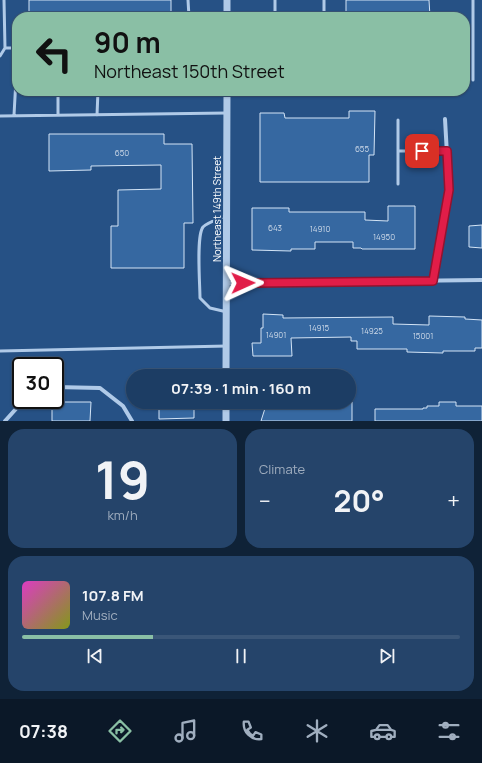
<!DOCTYPE html>
<meta charset="utf-8">
<style>
:root{--surface:#1c3d64;--page:#25446a;--text:#f1f3f6;--muted:#a0aebf;--line:#3a5678;--accent:#8abfa5}
body{margin:0;font-family:Manrope,sans-serif;background:var(--page);color:var(--text);height:100vh;display:flex;flex-direction:column;font-size:15px;white-space:nowrap}
*{box-sizing:border-box;margin:0}
p{font-size:13px;color:var(--muted)}
.icon{flex:none;width:22px;height:22px;fill:none;stroke:currentColor;stroke-width:2;stroke-linecap:round;stroke-linejoin:round}
.map{position:relative;height:421px;overflow:hidden}
.drawer{display:flex;flex-direction:column;gap:8px;padding:8px;background:#0f2237;flex:1}
.drawer>*{flex:none}
.guide{position:absolute;left:12px;top:12px;width:458px;height:84px;border-radius:16px;box-shadow:0 1px 3px #0004,0 0 0 1px var(--line);background:#8abfa5;color:#111;overflow:hidden}
.speed{position:absolute;left:12px;top:357px;display:flex;gap:8px;font-size:20px;font-weight:700;text-align:center}
.speed>*{display:grid;place-content:center;width:52px;height:52px;border-radius:50%;background:var(--surface);box-shadow:0 1px 3px #0004,0 0 0 1px var(--line);line-height:1}
.speed .limit{border:2px solid #111;border-radius:6px;background:#fff;color:#111}
.pin{position:absolute;display:grid;place-items:center;width:34px;height:34px;color:#fff;margin:-17px;border-radius:8px;box-shadow:0 2px 6px #0006}
.me{position:absolute;width:44px;margin:-22px;rotate:89deg;stroke-linejoin:round;filter:drop-shadow(0 0 3px #0008)}
.turn{display:flex;align-items:center;gap:14px;height:84px;padding:0 16px;font-size:18px}
.turn .icon{width:52px;height:52px;stroke-width:2.5}
.turn b{display:block;font-size:28px;line-height:34px}
.big{font-size:30px;font-weight:700;line-height:1.1}
.drawer .tile{flex:1;display:flex;flex-direction:column;justify-content:center;gap:6px;min-width:0;padding:0 14px;border-radius:16px;background:var(--page)}
.drawer .dial{align-items:center;gap:0}
.dial b{font-size:52px;line-height:1}
.song{display:flex;align-items:center;gap:12px}
.cover{width:48px;height:48px;border-radius:6px;background:linear-gradient(135deg,hsl(310 70% 55%),hsl(70 70% 35%))}
.played{height:4px;border-radius:2px;background:linear-gradient(90deg,var(--accent) 30%,var(--line) 30%)}
.keys{display:flex;justify-content:space-around;direction:ltr}
.heat{display:flex;justify-content:space-between;align-items:center;font-size:22px;direction:ltr}
.drawer .tiles{flex:1;display:grid;gap:8px;grid-template-columns:1fr 1fr}
.tile:last-child{grid-column:span 2}
.trip{position:absolute;left:126px;top:369px;width:230px;height:40px;border-radius:20px;background:var(--surface);box-shadow:0 1px 3px #0004,0 0 0 1px var(--line);font-weight:700;line-height:40px;text-align:center}
.dock{display:flex;height:64px;justify-content:space-around;align-items:center;background:#0b1828;color:var(--muted)}
.dock .icon{width:28px;height:28px}
.dock .selected{color:var(--accent)}
.dock b{font-size:18px;color:var(--text)}
.map>svg:first-child{display:block}
.building{fill:#3668a1;stroke:#d3e4f6}
.lines{fill:none;stroke-linecap:round;stroke-linejoin:round}
.service{stroke:#b0cae8;stroke-width:3}
.minor{stroke:#b0cae8;stroke-width:4}
.tertiary{stroke:#b0cae8;stroke-width:7}
.route-casing{stroke:#92132f;stroke-width:10}
.route{stroke:#e11d48;stroke-width:7}
.labels{text-anchor:middle;stroke-width:4;stroke-linejoin:round;paint-order:stroke}
.number-label{font-size:8px;fill:#cdd9e8}
.street-label{font-size:10px;fill:#fff;stroke:#265185}
</style>
<div class="map">
<svg width="482" height="421" viewBox="0 0 482 421">
<rect width="100%" height="100%" fill="#265185"/>
<!-- building -->
<path class="building" d="M 29,0 L 171,0 L 171,12 L 115,12 L 115,17 L 32,17 L 32,12 L 29,12 Z
M 346,0 L 429,0 L 430,17 L 346,17 Z
M 349,111 L 375,111 L 374,155 L 369,155 L 369,182 L 260,182 L 260,113 L 284,113 L 285,118 L 349,118 Z
M 49,134 L 164,134 L 164,144 L 192,144 L 193,223 L 184,223 L 184,268 L 111,268 L 111,226 L 118,226 L 118,190 L 161,189 L 161,165 L 91,166 L 91,170 L 49,171 Z
M 388,206 L 415,206 L 415,249 L 362,249 L 361,248 L 353,248 L 353,242 L 315,242 L 315,249 L 291,249 L 291,251 L 252,250 L 252,208 L 289,208 L 289,212 L 365,212 L 365,220 L 388,221 Z
M 482,225 L 482,248 L 469,247 L 469,226 Z
M 263,314 L 283,315 L 283,318 L 393,317 L 393,324 L 429,325 L 429,316 L 465,317 L 465,319 L 482,320 L 482,348 L 475,348 L 475,351 L 443,351 L 443,353 L 407,352 L 407,349 L 357,349 L 357,341 L 351,341 L 351,337 L 291,338 L 292,356 L 253,356 L 252,343 L 261,343 L 261,328 L 263,328 Z
M 52,402 L 91,402 L 90,421 L 52,421 Z
M 159,402 L 194,402 L 194,418 L 159,419 Z
M 267,402 L 288,402 L 302,409 L 332,408 L 332,402 L 352,402 L 352,421 L 261,421 Z
M 439,402 L 456,402 L 456,406 L 482,406 L 482,421 L 375,421 L 375,409 L 423,409 L 423,408 L 427,408 L 427,406 L 439,406 Z"/>
<g class="lines">
<!-- service -->
<path class="service" d="M 4,0 L 5,48 L 17,48
M 188,0 L 189,17
M 275,0 L 275,17
M 324,0 L 324,17
M 0,56 L 5,48
M 473,80 L 473,0
M 14,115 L 16,79
M 58,115 L 58,91
M 97,115 L 98,91
M 0,116 L 227,113
M 398,120 L 398,151
M 398,184 L 398,151 L 447,151
M 225,216 C 219,219 208,222 203,227 C 196,236 200,284 200,298 L 210,308 L 227,312
M 0,351 L 227,346"/>
<!-- minor -->
<path class="minor" d="M 433,281 L 449,190 L 445,119
M 227,283 L 482,280
M 55,387 L 100,388 L 123,406 L 132,421
M 5,421 L 24,400"/>
<!-- tertiary -->
<path class="tertiary" d="M 227,0 L 227,17
M 226,376 L 227,91
M 226,421 L 226,402"/>
</g>
<g class="lines">
<!-- route casing -->
<g class="route-casing">
<path id="route" d="M 243,283 L 433,281 L 449,190 L 447,151 L 422,151"/>
</g>
<!-- route -->
<use href="#route" class="route"/>
</g>
<g class="labels">
<!-- number labels -->
<g class="number-label">
<text x="362" y="152">655</text>
<text x="122" y="156">650</text>
<text x="275" y="231">643</text>
<text x="320" y="232">14910</text>
<text x="384" y="240">14950</text>
<text x="319" y="331">14915</text>
<text x="372" y="334">14925</text>
<text x="276" y="338">14901</text>
<text x="423" y="339">15001</text>
</g>
<!-- street labels -->
<g class="street-label">
<text transform="translate(217 209) rotate(-90)" y="4">Northeast 149th Street</text>
</g>
</g>
</svg>
<div class="speed"><div class="limit">30</div></div>
<div class="pin" style="left:422px;top:151px;background:#d93025"><svg class="icon" aria-label="arrive" viewBox="0 0 24 24"><path d="M6 21V4h12l-3 4 3 4H6"/></svg></div>
<svg class="me" style="left:243px;top:283px" viewBox="-20 -20 40 40"><path d="M0-17L14 15 0 8-14 15z" fill="#e11d48" stroke="#fff" stroke-width="4"/></svg>
<div class="trip">07:39 · 1 min · 160 m</div>
<div class="guide">
<div class="turn"><svg class="icon" aria-label="left" viewBox="0 0 24 24"><path d="M17 20v-9H6M10 6l-5 5 5 5"/></svg><div><b>90 m</b>Northeast 150th Street</div></div>
</div>
</div>
<section class="drawer">
<div class="tiles">
<div class="tile dial"><b>19</b><p>km/h</p></div>
<div class="tile"><p>Climate</p>
<div class="heat"><a>−</a><b class="big">20°</b><a>+</a></div>
</div>
<div class="tile">
<div class="song"><i class="cover"></i><div><b>107.8 FM</b><p>Music</p></div></div>
<div class="played"></div>
<div class="keys"><svg class="icon" aria-label="previous" viewBox="0 0 24 24"><path d="M18 5L8 12l10 7zM5 5v14"/></svg><svg class="icon" aria-label="pause" viewBox="0 0 24 24"><path d="M8 5v14M16 5v14"/></svg><svg class="icon" aria-label="next" viewBox="0 0 24 24"><path d="M6 5l10 7-10 7zM19 5v14"/></svg></div>
</div>
</div>
</section>
<nav class="dock">
<b>07:38</b>
<svg class="icon selected" aria-label="directions" viewBox="0 0 24 24"><path d="M12 3l9 9-9 9-9-9zM9 14v-3h6M13 9l2 2-2 2"/></svg>
<svg class="icon" aria-label="music" viewBox="0 0 24 24"><path d="M9 18V5l10-2v13"/><circle cx="6" cy="18" r="3"/><circle cx="16" cy="16" r="3"/></svg>
<svg class="icon" aria-label="phone" viewBox="0 0 24 24"><path d="M5 4h4l2 5-3 2q2 4 5 5l2-3 5 2v4C11 20 4 13 5 4z"/></svg>
<svg class="icon" aria-label="climate" viewBox="0 0 24 24"><path d="M12 3v18M4 7l16 10M4 17L20 7"/></svg>
<svg class="icon" aria-label="car" viewBox="0 0 24 24"><path d="M5 17H2v-5l4-1 3-4h7l3 4 3 1v5h-3M9 17h6M6 11h13"/><circle cx="7" cy="17" r="2"/><circle cx="17" cy="17" r="2"/></svg>
<svg class="icon" aria-label="filters" viewBox="0 0 24 24"><path d="M4 7h16M4 17h16"/><circle cx="9" cy="7" r="2"/><circle cx="15" cy="17" r="2"/></svg>
</nav>
